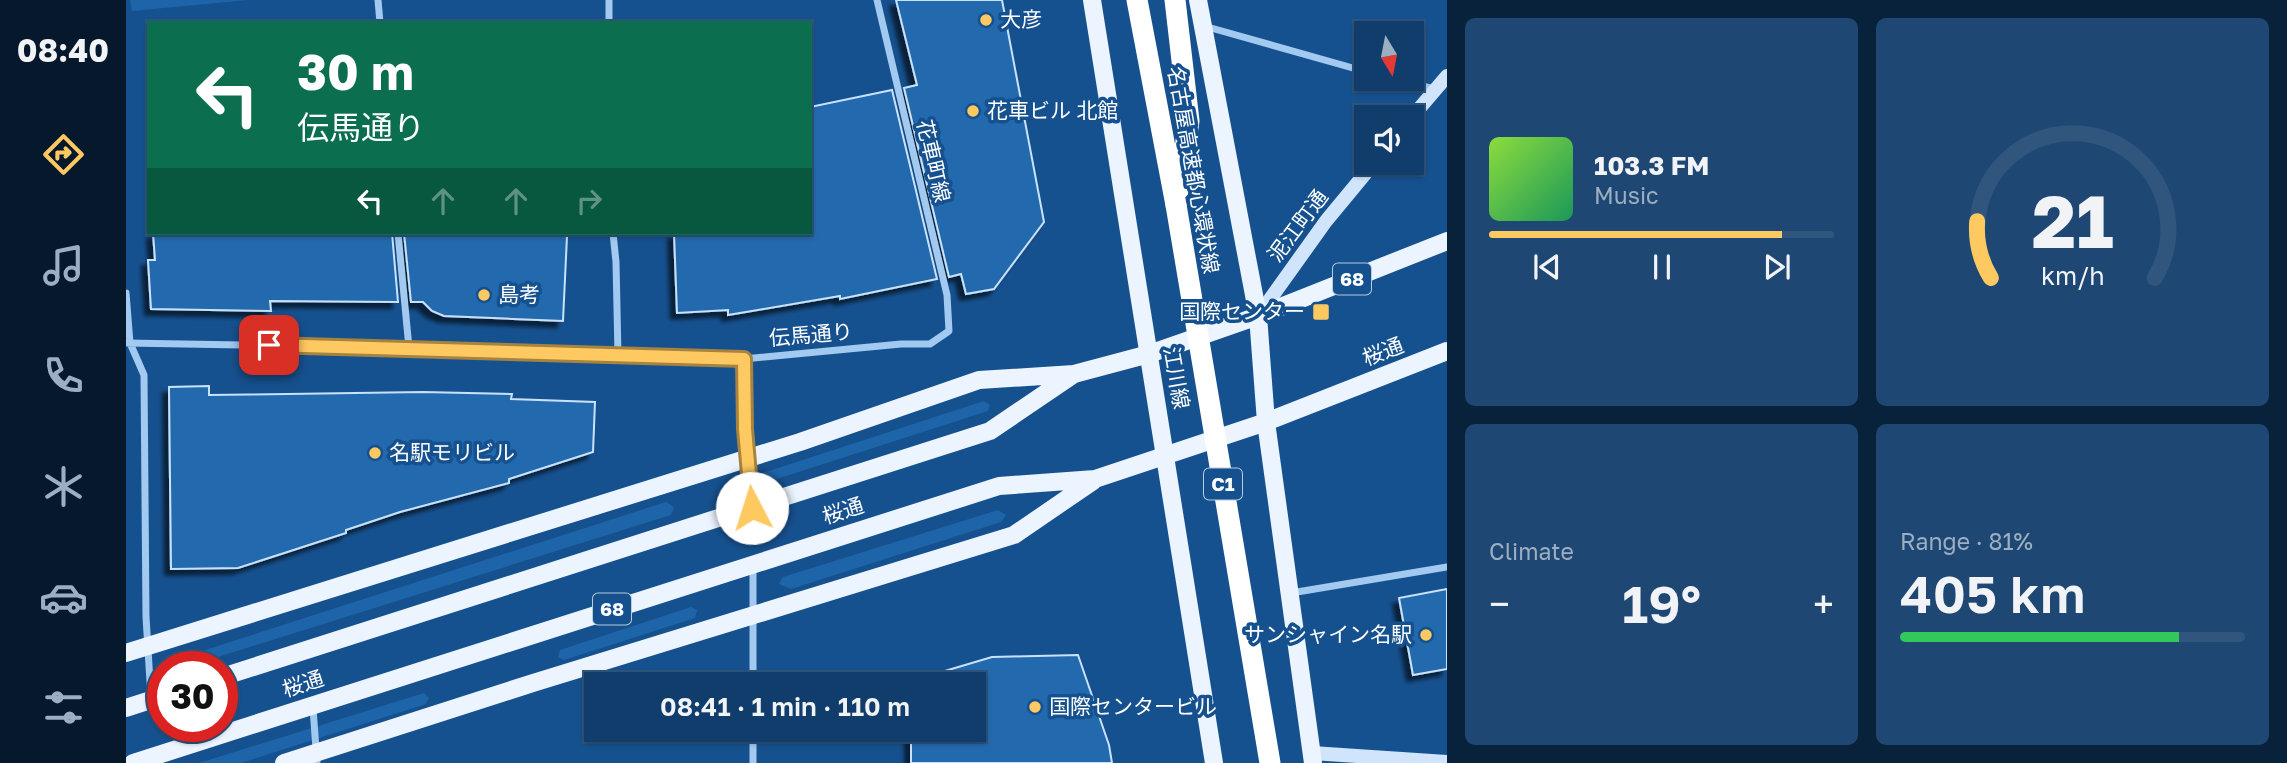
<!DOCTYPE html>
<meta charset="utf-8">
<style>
:root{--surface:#103d6b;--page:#1e4873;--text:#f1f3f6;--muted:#9caec1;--line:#30567e;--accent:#ffc961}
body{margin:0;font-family:"Golos Text","Noto Sans JP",sans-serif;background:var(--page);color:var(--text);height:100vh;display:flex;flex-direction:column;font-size:26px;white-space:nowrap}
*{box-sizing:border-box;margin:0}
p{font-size:23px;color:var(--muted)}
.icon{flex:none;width:38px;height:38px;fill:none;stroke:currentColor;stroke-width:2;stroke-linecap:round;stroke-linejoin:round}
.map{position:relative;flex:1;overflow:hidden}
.side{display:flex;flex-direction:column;gap:18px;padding:18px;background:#09223b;width:840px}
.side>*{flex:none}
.hud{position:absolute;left:21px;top:21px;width:665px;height:214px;border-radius:0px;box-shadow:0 2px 5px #0004,0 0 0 2px var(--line);background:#0b6e4f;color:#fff;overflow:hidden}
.needle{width:46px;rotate:170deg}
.buttons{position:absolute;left:1228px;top:21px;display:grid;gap:14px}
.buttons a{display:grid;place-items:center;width:70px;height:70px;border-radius:0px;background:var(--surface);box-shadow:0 2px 5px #0004,0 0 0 2px var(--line);font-size:35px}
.speed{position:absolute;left:21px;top:651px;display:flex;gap:14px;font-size:35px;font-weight:700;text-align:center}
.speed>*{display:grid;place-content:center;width:91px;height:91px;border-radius:50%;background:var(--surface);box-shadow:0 2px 5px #0004,0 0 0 2px var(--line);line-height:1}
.speed .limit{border:10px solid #d22;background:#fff;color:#111}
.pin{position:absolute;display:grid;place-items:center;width:60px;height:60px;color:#fff;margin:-30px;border-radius:14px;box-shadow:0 4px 10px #0006}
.me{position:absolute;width:77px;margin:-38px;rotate:355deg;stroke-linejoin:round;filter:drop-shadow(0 0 5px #0008)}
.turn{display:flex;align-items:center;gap:24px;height:147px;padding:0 35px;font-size:32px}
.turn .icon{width:91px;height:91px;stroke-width:2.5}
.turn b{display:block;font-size:49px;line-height:60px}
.lanes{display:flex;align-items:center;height:66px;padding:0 35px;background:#0003;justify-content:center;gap:35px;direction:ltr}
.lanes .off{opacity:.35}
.big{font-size:52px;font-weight:600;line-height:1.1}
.side .tile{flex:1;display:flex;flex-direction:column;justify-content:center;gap:10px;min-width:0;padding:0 24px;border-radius:10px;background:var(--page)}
.side .dial{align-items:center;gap:0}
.dial svg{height:182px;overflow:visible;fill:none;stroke:var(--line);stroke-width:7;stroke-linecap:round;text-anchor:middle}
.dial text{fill:var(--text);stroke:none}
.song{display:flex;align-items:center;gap:21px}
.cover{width:84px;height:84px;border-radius:10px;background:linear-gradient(135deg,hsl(90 70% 55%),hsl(150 70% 35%))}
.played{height:7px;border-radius:4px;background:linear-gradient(90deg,var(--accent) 85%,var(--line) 85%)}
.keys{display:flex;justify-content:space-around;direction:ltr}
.heat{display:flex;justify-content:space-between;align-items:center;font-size:38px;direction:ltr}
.charge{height:10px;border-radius:5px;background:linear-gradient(90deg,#34c759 81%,var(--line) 0)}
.side .tiles{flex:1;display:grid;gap:18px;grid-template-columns:repeat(2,1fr)}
.trip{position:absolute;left:458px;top:672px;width:402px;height:70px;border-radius:0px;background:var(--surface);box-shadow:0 2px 5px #0004,0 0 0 2px var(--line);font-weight:600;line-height:70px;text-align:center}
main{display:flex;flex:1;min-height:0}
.tabs{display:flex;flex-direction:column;width:126px;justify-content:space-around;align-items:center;background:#06182b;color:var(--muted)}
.tabs .icon{width:49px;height:49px}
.tabs .current{color:var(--accent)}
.tabs b{font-size:32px;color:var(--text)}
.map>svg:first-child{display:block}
.green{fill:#1e64a9}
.building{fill:#2469ae;stroke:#c9e2fb;stroke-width:2;filter:url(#shadow)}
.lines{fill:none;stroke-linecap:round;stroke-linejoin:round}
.street{stroke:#a2c9f0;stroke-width:7}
.secondary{stroke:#d0e5fb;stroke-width:14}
.primary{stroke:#ebf4ff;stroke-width:18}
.highway{stroke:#fff;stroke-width:21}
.highway-bridge{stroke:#fff;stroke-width:21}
.route-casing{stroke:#a6833f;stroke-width:18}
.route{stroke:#ffc961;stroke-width:12}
.poi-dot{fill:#ffc961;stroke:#16518f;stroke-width:2.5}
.labels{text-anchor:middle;stroke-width:7;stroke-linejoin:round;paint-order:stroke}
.shield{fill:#16518f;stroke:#b9cbdd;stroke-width:2}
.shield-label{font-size:19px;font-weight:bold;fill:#fff}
.poi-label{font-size:21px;fill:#fff;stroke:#16518f;text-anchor:start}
.street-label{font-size:21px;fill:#fff;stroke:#16518f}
</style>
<main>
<nav class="tabs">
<b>08:40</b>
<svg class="icon current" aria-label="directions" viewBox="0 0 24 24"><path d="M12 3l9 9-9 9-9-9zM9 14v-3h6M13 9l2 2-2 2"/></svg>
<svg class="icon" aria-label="music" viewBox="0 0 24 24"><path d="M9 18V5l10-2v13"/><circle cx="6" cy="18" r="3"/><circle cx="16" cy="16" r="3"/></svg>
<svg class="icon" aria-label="phone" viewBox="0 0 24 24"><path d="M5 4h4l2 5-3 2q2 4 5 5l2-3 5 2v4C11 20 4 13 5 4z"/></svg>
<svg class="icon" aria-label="climate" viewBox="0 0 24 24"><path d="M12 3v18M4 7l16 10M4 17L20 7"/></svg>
<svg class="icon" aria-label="car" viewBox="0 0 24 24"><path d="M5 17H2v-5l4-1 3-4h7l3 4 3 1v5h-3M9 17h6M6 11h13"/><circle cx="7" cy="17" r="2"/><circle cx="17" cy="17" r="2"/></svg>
<svg class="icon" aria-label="filters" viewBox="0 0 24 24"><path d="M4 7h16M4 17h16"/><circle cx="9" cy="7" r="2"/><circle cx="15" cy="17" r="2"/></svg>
</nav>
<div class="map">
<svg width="1321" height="763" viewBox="0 0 1321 763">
<defs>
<filter id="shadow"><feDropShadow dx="-6" dy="6" stdDeviation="2" flood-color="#0009"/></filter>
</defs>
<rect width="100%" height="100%" fill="#16518f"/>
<!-- green -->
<path class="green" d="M 4,0 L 122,0 L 6,11 Z
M 858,401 L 864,405 L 862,411 L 617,490 L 610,488 L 612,481 Z
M 540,502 L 548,507 L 545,515 L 60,667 L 42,667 L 45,661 Z
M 872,510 L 880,515 L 875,522 L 665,589 L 653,584 L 657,577 Z
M 565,607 L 571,610 L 569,618 L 438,660 L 432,657 L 434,650 Z
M 298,693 L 303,698 L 300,704 L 115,763 L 73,763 Z"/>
<!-- building -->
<path class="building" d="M 770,0 L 876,0 L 918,222 L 868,289 L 840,294 L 835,274 L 823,277 L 778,88 L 791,85 Z
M 766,90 L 811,279 L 714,299 L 714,296 L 602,315 L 602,310 L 551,313 L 548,233 L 684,233 L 684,107 Z
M 27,233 L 266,233 L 272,302 L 144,301 L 145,311 L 25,309 L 22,260 L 29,260 Z
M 278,233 L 380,233 L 441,236 L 437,321 L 318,316 L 306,311 L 297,302 L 285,302 Z
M 83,386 L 83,395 L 297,392 L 386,394 L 385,399 L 469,402 L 467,452 L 383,479 L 383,483 L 274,512 L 220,530 L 220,533 L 112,568 L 45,569 L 43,387 Z
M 1321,589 L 1321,669 L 1287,675 L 1273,598 Z
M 952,655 L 983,745 L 986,763 L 785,763 L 785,730 L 849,730 L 849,684 L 785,684 L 785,681 L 866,657 Z"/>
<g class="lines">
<!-- street -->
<path class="street" d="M 252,0 L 254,23
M 483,0 L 483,23
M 1078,26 L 1241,72
M 1265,79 L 1309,89
M 272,233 L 283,348
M 487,233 L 490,262 L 492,355
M 0,293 L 4,343 L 18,375 L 20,617 L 25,698
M 0,343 L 283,348 L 618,359 L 775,344 L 804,344 L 823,331 L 821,295 L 751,0
M 618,359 L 619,429 L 626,505
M 627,565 L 627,684
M 1165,593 L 1321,567
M 187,708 L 191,763
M 627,730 L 627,763"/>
<!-- secondary -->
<path class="secondary" d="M 1286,117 L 1321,76
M 1132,316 L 1200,221 L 1248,163
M 1186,753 L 1321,762"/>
<!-- primary -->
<path class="primary" d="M 966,0 L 1088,763
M 1072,0 L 1132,316 L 1140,422 L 1187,763
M 0,653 L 674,442 L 853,380 L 948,374
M 96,677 L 864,431 L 948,374 L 1023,354 L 1132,316 L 1321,241
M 0,708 L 37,696
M 7,763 L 873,486 L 969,479 L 1140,422 L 1321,351
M 158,763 L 407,683 L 888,535 L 967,481"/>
<!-- highway -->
<path class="highway" d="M 1011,0 L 1050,205
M 1049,0 L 1063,121 L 1053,189"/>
<!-- highway-bridge -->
<path class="highway-bridge" d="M 1050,205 L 1144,763"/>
</g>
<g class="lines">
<!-- route casing -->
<g class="route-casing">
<path id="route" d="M 143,345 L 618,359 L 619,429 L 626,508"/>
</g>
<!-- route -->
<use href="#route" class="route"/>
</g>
<!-- markers -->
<g class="poi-dot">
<circle cx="860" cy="20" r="7"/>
<circle cx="847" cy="111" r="7"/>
<circle cx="358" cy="295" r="7"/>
<rect x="1186" y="303" width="18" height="18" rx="3.5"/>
<circle cx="249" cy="453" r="7"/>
<circle cx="1300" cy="635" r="7"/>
<circle cx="909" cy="707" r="7"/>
</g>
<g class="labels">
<!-- shield labels -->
<g class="shield">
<rect x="1207" y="263.5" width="38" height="31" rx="5"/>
<rect x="1078" y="468.5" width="38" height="31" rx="5"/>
<rect x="467" y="593.5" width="38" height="31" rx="5"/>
</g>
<g class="shield-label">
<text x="1226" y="286">68</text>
<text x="1097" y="491">C1</text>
<text x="486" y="616">68</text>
</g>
<!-- poi labels -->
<g class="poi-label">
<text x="874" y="27">大彦</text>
<text x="861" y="118">花車ビル 北館</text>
<text x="372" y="302">島考</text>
<text x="1179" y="319" text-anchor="end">国際センター</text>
<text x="263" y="460">名駅モリビル</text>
<text x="1286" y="642" text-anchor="end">サンシャイン名駅</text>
<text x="923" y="714">国際センタービル</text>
</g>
<!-- street labels -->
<g class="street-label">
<text transform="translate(807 161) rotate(77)" y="7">花車町線</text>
<text transform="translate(1067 170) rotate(80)" y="7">名古屋高速都心環状線</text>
<text transform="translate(1172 226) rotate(-53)" y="7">泥江町通</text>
<text transform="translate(685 335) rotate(-5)" y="7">伝馬通り</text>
<text transform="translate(1257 352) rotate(-21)" y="7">桜通</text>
<text transform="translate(1050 378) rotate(80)" y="7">江川線</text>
<text transform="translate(717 511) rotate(-18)" y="7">桜通</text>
<text transform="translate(177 684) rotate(-18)" y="7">桜通</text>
</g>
</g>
</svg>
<div class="buttons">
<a><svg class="needle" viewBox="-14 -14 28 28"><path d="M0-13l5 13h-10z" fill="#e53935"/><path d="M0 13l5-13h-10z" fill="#9caec1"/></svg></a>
<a><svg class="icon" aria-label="sound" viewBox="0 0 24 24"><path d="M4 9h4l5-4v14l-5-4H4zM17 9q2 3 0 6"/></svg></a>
</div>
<div class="speed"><div class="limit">30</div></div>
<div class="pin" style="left:143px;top:345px;background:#d93025"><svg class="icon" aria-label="arrive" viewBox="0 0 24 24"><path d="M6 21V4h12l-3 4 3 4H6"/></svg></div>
<svg class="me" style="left:626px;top:508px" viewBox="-20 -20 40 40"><circle r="19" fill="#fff"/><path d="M0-13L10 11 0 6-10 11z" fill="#ffc961"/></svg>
<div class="trip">08:41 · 1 min · 110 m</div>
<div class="hud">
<div class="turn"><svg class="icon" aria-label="left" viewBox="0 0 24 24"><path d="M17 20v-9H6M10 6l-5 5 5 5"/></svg><div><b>30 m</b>伝馬通り</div></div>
<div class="lanes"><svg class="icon" aria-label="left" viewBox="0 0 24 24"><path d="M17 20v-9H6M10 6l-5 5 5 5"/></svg><svg class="icon off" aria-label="ahead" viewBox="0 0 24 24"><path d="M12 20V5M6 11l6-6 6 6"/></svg><svg class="icon off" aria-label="ahead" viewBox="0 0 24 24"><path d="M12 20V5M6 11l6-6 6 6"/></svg><svg class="icon off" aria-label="right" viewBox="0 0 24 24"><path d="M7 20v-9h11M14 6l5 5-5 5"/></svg></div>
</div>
</div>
<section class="side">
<div class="tiles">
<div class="tile">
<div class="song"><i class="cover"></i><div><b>103.3 FM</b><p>Music</p></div></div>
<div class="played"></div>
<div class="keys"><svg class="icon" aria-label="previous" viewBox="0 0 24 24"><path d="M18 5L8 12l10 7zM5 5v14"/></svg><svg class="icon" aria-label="pause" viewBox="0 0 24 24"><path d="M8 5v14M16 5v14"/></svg><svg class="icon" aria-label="next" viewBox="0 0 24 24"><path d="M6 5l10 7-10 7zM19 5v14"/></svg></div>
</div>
<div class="tile dial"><svg viewBox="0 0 100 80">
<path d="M14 69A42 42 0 1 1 86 69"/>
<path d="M14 69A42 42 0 0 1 8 44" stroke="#ffc961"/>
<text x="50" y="56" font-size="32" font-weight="700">21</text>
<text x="50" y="72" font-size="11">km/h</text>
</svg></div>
<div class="tile"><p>Climate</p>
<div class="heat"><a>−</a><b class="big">19°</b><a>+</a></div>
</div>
<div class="tile"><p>Range · 81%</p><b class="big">405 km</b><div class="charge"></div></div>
</div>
</section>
</main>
